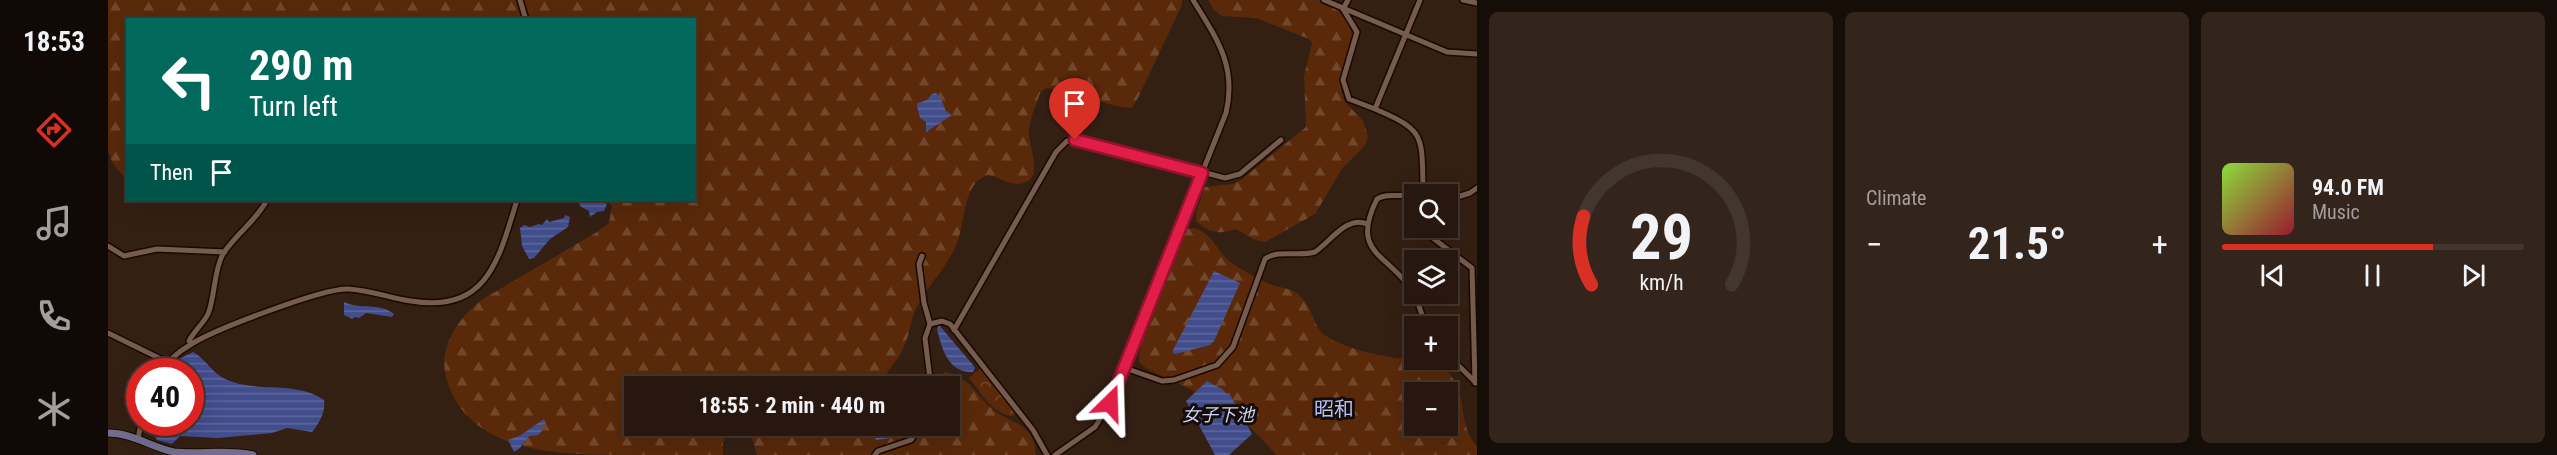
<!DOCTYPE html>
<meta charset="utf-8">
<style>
:root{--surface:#27170e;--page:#33241c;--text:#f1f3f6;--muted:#a49f9e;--line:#43362e;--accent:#d93025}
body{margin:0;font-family:"Roboto Condensed","Noto Sans JP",sans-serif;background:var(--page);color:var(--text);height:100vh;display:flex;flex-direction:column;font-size:22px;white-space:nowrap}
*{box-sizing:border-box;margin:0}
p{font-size:20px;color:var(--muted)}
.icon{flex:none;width:33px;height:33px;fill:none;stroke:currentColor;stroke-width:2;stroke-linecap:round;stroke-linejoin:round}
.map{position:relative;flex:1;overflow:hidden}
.details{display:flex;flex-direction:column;gap:12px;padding:12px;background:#150d08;width:1080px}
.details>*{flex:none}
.hud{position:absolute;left:18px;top:18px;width:570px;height:183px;border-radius:0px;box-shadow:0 6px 24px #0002,0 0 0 2px var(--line);background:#00695c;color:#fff;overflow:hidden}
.fabs{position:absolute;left:1296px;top:184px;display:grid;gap:12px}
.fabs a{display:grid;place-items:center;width:54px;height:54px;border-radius:0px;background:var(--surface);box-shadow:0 6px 24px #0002,0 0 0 2px var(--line);font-size:30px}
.speed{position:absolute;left:18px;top:358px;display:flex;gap:12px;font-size:30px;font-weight:700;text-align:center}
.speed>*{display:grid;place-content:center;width:78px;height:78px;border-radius:50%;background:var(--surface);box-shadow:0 6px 24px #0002,0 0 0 2px var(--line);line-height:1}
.speed .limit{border:9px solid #d22;background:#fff;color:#111}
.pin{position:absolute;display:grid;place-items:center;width:51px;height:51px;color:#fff;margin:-62px -26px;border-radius:50% 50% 50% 0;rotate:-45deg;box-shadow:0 0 6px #0007}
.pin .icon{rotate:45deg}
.me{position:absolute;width:66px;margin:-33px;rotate:22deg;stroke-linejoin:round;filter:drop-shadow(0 0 4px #0008)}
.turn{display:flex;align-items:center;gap:21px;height:126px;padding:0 24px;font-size:27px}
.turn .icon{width:78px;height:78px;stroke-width:2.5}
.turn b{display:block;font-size:42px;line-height:51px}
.then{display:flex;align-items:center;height:57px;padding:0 24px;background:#0003;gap:12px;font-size:22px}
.big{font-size:45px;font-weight:700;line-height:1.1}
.details .widget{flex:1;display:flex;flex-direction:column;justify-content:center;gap:9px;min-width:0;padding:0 21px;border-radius:9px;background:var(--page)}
.details .dial{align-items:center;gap:0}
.dial svg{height:156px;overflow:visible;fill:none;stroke:var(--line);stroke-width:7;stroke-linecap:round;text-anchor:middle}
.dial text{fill:var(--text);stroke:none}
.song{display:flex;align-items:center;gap:18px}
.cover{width:72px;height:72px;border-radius:9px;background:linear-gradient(135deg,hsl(90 70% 55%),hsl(350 70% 35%))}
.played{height:6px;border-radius:3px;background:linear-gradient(90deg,var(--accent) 70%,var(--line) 70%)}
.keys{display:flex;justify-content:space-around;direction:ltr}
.heat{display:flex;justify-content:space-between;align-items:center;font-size:33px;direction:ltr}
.details .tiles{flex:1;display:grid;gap:12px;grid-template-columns:repeat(3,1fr)}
.trip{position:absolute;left:516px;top:376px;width:336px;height:60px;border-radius:0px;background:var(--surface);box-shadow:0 6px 24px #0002,0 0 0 2px var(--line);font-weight:700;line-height:60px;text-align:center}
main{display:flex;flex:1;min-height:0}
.menu{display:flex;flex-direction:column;width:108px;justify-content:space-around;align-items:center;background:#100906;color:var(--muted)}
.menu .icon{width:42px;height:42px}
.menu .selected{color:var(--accent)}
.menu b{font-size:27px;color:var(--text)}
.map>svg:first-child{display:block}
.forest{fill:url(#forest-firs);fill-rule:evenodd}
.park{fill:url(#park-crowns)}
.water{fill:url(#water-rules)}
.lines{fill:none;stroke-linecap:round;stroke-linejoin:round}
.minor-casing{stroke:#1b0801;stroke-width:8}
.major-casing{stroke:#1b0801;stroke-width:9}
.minor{stroke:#755c4e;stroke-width:5}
.major{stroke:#716f8e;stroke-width:7}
.route-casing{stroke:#92132f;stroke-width:15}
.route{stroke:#e11d48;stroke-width:10}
.labels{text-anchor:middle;stroke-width:6;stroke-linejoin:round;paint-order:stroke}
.water-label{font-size:18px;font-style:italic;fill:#cbd5fa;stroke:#150b07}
.quarter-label{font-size:20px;fill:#b3c0f8;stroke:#150b07}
</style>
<main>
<nav class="menu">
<b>18:53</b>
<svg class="icon selected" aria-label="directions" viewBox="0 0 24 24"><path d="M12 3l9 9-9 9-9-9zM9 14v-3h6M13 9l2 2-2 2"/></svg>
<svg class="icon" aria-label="music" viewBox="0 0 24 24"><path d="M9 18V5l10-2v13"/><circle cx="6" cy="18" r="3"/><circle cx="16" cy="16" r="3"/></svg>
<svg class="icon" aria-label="phone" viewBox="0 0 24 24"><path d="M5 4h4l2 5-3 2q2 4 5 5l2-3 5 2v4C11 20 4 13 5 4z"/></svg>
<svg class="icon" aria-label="climate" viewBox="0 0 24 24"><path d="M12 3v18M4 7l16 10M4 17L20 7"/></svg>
</nav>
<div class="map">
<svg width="1369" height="455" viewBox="0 0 1369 455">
<defs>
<pattern id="forest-firs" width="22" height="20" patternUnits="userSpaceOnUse" patternTransform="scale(1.5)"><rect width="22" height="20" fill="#59290a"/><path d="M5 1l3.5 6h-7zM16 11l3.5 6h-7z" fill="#72482d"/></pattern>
<pattern id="park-crowns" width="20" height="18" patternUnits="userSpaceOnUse" patternTransform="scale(1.5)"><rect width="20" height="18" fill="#59290a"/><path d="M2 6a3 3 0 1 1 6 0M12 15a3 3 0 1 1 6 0" fill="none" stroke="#72482d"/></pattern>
<pattern id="water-rules" width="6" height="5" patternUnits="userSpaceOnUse" patternTransform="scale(1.5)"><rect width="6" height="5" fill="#424d8c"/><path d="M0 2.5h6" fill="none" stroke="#5e679c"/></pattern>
</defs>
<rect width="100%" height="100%" fill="#341f13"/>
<!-- forest -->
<path class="forest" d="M 0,0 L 1074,0 L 1074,5 L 1030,98 L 1023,108 L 1009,106 L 939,88 C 933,90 931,95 929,102 C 925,112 921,122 921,133 C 921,149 938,182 910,184 C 899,184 890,176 879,175 C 854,185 858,220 849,243 C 841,264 824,281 812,301 C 803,315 803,329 797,344 C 792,359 777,372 771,387 L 526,387 L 526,426 L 622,426 L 615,442 L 615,455 C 583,455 551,455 519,455 C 454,455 359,455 338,377 C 330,346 352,316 375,299 L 489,232 L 501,223 L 504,206 L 499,200 L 586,200 L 586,20 L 20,20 L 19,181 L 4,162 L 0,151 Z
M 1100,0 L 1213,0 L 1230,10 L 1242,26 L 1244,37 L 1233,74 L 1233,90 L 1237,102 L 1255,121 L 1260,136 L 1258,144 L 1234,169 L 1207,214 L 1157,242 L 1147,240 L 1128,229 C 1111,235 1102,233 1088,221 L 1088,212 L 1097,187 L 1125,184 L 1133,180 L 1198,127 L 1196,76 L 1204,43 L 1201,39 L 1148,18 L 1114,16 L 1106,10 Z
M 1086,228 C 1106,234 1109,253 1125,264 C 1136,270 1146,277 1157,282 C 1170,289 1184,286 1194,298 C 1205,309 1205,327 1218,336 C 1238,349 1265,354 1288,358 C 1307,360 1322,358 1338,371 C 1361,389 1349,427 1369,446 L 1369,455 L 1168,455 C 1132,409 1090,393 1039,369 L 1031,362 C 1030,333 1065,255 1079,229 ZM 1306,393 L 1340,393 L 1340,426 L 1306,426 Z
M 838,372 C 864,380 864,390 882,407 C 900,424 927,421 928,455 L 649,455 L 643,435 L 637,426 L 775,426 L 780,432 L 801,441 L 814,433 L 819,426 L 842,426 L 842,387 L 830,387 L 833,374 Z"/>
<!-- park -->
<path class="park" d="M 875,366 L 910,411 L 905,416 C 884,415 873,392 861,378 Z"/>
<!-- water -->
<path class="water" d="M 828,93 L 833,99 L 838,111 L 844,115 L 818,132 L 818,122 L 812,118 L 809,106 L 810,103 L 819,100 L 824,94 Z
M 470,200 L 493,200 L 499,204 L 496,211 L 489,212 L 482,217 L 481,211 L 472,206 Z
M 457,215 L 462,217 L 460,227 L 442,239 L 426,258 L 421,259 L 414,246 L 412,228 L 416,225 L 422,227 L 431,224 L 434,225 L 439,219 L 441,222 L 456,218 Z
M 1106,271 L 1132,283 L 1106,341 L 1102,345 L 1067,354 L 1064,352 Z
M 236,302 C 252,310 271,302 286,314 L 284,317 L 258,313 L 251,318 L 247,317 L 244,319 L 236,315 Z
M 831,325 L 865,365 L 867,368 L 865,372 C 840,373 834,349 829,329 Z
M 85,352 C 101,361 103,375 125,382 C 155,392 188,381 216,400 C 218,411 211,424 204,432 L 179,428 L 164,433 L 110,438 L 72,436 L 64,444 L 49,440 L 40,423 L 82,423 L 82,372 L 57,372 L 71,359 Z
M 1099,381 L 1114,389 L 1119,394 L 1121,393 L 1144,434 L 1121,455 L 1107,455 L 1078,401 Z
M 436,419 L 438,423 L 434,425 L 434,431 L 430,435 L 421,436 L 411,449 L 406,452 L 400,440 L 413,435 Z
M 767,426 L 793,426 L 792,431 L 787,432 L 783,438 L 768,440 L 765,433 L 767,431 Z"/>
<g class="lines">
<!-- minor casing -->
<g class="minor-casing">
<path id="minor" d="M 412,0 L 418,20
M 1216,0 L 1339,52 L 1369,54
M 1240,0 L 1235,9 L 1249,32 L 1235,80 L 1241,99 L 1267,109
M 1355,0 L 1369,3
M 1315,187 L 1333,195
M 1340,200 L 1362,193 L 1369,188
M 1318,228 L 1317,232 L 1364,268
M 0,246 L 16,256 L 49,249 L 117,252
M 814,256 L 811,264 L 816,303 L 822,324 L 817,338 L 823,387
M 1364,268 L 1367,383
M 1306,293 C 1281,253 1241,255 1269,199 C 1284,190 1295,203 1315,187 C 1314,134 1316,130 1267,109 L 1312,0
M 1307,294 L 1318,327
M 822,324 L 834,321 L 842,324 L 925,430 L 939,455
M 846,330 L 948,152 L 959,141 L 978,141 L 1117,178 L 1132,174 L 1173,140
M 0,333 L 59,362
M 83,344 L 81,341 C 86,331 95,324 100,314 C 107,297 106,269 115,254 C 128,234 148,221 159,200
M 1340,355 L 1368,383
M 1017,368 L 1054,381 L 1066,380 L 1109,365 L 1125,347 L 1157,259 C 1170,249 1191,257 1207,252 C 1222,242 1239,215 1259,224
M 52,372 C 60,361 70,352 82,345 C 105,330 215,288 240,289 C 262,290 282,298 303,301 C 380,314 391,258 409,200
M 30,439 L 33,423
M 767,455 L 770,451 L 803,440 L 812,426
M 947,455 L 987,427 L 1002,403 L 1118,113 C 1129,66 1109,39 1085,0"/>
</g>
<!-- major casing -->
<g class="major-casing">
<path id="major" d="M 0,433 C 24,433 43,447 66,452 C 92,455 119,449 145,455"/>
</g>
<!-- minor -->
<use href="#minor" class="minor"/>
<!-- major -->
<use href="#major" class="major"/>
</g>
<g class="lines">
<!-- route casing -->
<g class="route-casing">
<path id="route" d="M 967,140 L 1094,173 L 1002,403"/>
</g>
<!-- route -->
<use href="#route" class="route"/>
</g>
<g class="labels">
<!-- water labels -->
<g class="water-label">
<text x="1110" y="421">女子下池</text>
</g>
<!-- quarter labels -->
<g class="quarter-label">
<text x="1226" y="416">昭和</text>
</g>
</g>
</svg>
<div class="fabs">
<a><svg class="icon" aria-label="search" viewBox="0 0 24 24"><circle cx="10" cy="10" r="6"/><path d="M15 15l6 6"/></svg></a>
<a><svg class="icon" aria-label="layers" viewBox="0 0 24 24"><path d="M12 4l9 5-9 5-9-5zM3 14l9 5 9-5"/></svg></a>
<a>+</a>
<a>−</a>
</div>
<div class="speed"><div class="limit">40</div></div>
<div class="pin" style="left:967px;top:140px;background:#d93025"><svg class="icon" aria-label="arrive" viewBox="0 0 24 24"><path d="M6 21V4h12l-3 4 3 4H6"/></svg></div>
<svg class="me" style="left:1002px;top:403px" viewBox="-20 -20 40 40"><path d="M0-17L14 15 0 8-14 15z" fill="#e11d48" stroke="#fff" stroke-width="4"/></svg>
<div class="trip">18:55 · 2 min · 440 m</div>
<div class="hud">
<div class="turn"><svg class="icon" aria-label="left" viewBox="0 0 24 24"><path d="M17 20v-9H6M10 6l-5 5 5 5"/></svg><div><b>290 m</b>Turn left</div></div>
<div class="then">Then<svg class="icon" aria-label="arrive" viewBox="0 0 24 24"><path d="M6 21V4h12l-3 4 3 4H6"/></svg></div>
</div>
</div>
<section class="details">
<div class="tiles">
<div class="widget dial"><svg viewBox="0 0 100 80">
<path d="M14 69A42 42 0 1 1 86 69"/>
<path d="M14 69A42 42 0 0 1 10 34" stroke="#d93025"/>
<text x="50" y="56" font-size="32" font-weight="700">29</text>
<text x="50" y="72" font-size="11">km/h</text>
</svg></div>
<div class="widget"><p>Climate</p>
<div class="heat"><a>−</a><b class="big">21.5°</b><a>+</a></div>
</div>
<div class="widget">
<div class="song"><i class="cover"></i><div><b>94.0 FM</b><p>Music</p></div></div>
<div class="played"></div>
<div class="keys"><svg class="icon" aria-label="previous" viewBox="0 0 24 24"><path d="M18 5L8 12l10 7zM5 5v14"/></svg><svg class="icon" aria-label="pause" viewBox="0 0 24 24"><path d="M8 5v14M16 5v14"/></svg><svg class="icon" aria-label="next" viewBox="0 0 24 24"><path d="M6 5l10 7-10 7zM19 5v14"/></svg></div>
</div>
</div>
</section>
</main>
